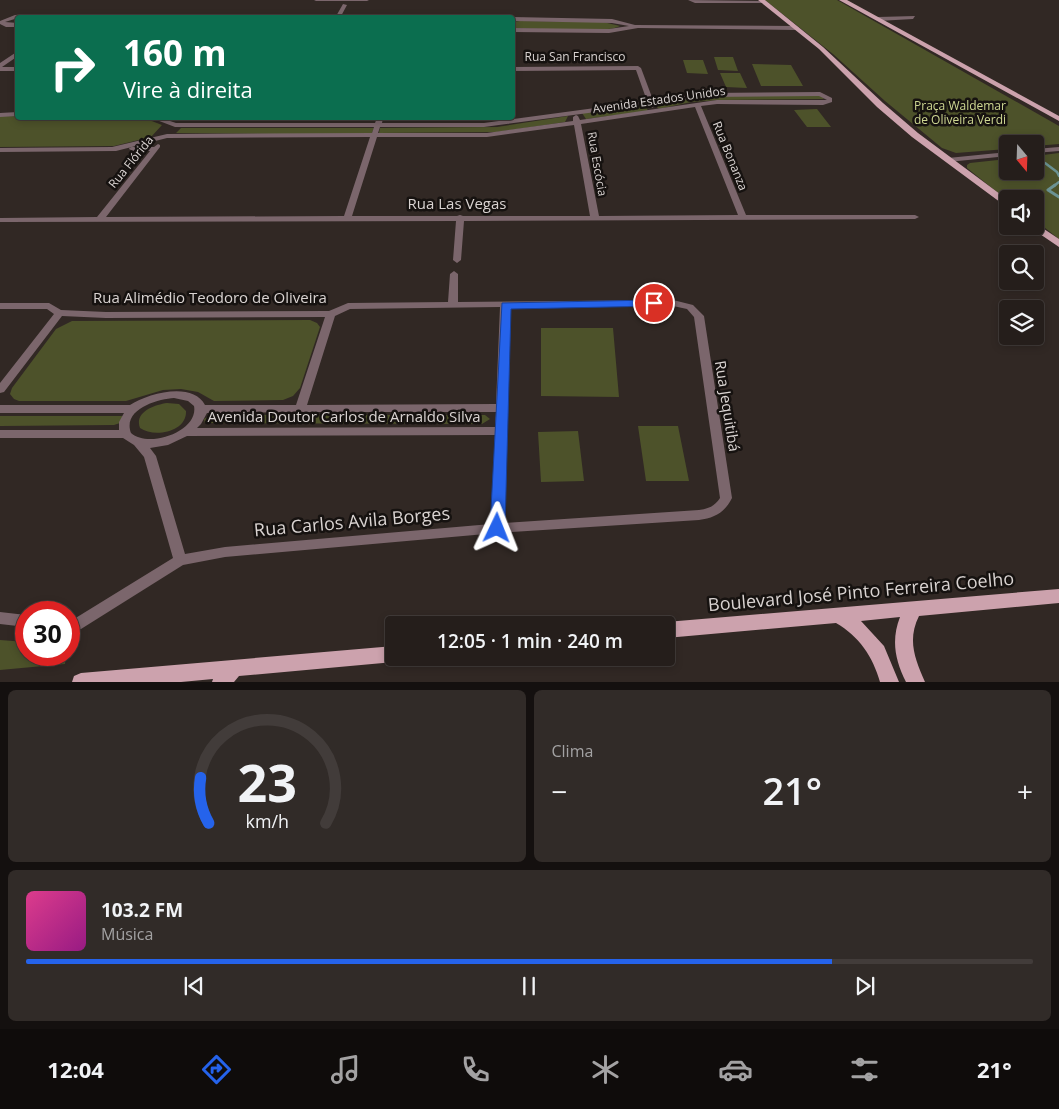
<!DOCTYPE html>
<html lang="pt">
<meta charset="utf-8">
<style>
:root{--surface:#251e1b;--page:#312b28;--text:#f1f3f6;--muted:#a3a2a3;--line:#423c3a;--accent:#2563eb}
body{margin:0;font-family:"Open Sans",sans-serif;background:var(--page);color:var(--text);height:100vh;display:flex;flex-direction:column;font-size:19px;white-space:nowrap}
*{box-sizing:border-box;margin:0}
p{font-size:16px;color:var(--muted)}
.icon{flex:none;width:28px;height:28px;fill:none;stroke:currentColor;stroke-width:2;stroke-linecap:round;stroke-linejoin:round}
.map{position:relative;height:682px;overflow:hidden}
.drawer{display:flex;flex-direction:column;gap:8px;padding:8px;background:#14100f;flex:1}
.drawer>*{flex:none}
.top-card{position:absolute;left:15px;top:15px;width:500px;height:105px;border-radius:5px;box-shadow:0 2px 8px #0003,0 0 0 1px var(--line);background:#0b6e4f;color:#fff;overflow:hidden}
.needle{width:32px;rotate:161deg}
.tools{position:absolute;left:999px;top:135px;display:grid;gap:10px}
.tools a{display:grid;place-items:center;width:45px;height:45px;border-radius:5px;background:var(--surface);box-shadow:0 2px 8px #0003,0 0 0 1px var(--line);font-size:25px}
.speed{position:absolute;left:15px;top:601px;display:flex;gap:10px;font-size:25px;font-weight:700;text-align:center}
.speed>*{display:grid;place-content:center;width:65px;height:65px;border-radius:50%;background:var(--surface);box-shadow:0 2px 8px #0003,0 0 0 1px var(--line);line-height:1}
.speed .limit{border:8px solid #d22;background:#fff;color:#111}
.pin{position:absolute;display:grid;place-items:center;width:42px;height:42px;color:#fff;margin:-21px;border:2px solid #fff;border-radius:50%;box-shadow:0 1px 5px #0007}
.me{position:absolute;width:55px;margin:-28px;rotate:2deg;stroke-linejoin:round;filter:drop-shadow(0 0 4px #0008)}
.turn{display:flex;align-items:center;gap:18px;height:105px;padding:0 25px;font-size:22px}
.turn .icon{width:65px;height:65px;stroke-width:2.5}
.turn b{display:block;font-size:35px;line-height:42px}
.big{font-size:38px;font-weight:600;line-height:1.1}
.drawer .widget{flex:1;display:flex;flex-direction:column;justify-content:center;gap:8px;min-width:0;padding:0 18px;border-radius:8px;background:var(--page)}
.drawer .dial{align-items:center;gap:0}
.dial svg{height:130px;overflow:visible;fill:none;stroke:var(--line);stroke-width:7;stroke-linecap:round;text-anchor:middle}
.dial text{fill:var(--text);stroke:none}
.song{display:flex;align-items:center;gap:15px}
.cover{width:60px;height:60px;border-radius:8px;background:linear-gradient(135deg,hsl(330 70% 55%),hsl(310 70% 35%))}
.played{height:5px;border-radius:2px;background:linear-gradient(90deg,var(--accent) 80%,var(--line) 80%)}
.keys{display:flex;justify-content:space-around;direction:ltr}
.heat{display:flex;justify-content:space-between;align-items:center;font-size:28px;direction:ltr}
.drawer .tiles{flex:1;display:grid;gap:8px;grid-template-columns:1fr 1fr}
.widget:last-child{grid-column:span 2}
.trip{position:absolute;left:385px;top:616px;width:290px;height:50px;border-radius:5px;background:var(--surface);box-shadow:0 2px 8px #0003,0 0 0 1px var(--line);font-weight:600;line-height:50px;text-align:center}
.dock{display:flex;height:80px;justify-content:space-around;align-items:center;background:#0f0c0b;color:var(--muted)}
.dock .icon{width:35px;height:35px}
.dock .on{color:var(--accent)}
.dock b{font-size:22px;color:var(--text)}
.map>svg:first-child{display:block}
.green{fill:#4d522a}
.lines{fill:none;stroke-linecap:round;stroke-linejoin:round}
.stream-far1{stroke:#6b9293;stroke-width:2.5}
.stream{stroke:#6b9293;stroke-width:3}
.minor{fill:#7b666c;fill-rule:evenodd}
.tertiary{fill:#7b666c;fill-rule:evenodd}
.primary{fill:#cca2ad;fill-rule:evenodd}
.route{fill:#2563eb;stroke:#184099}
.labels{text-anchor:middle;stroke-width:5;stroke-linejoin:round;paint-order:stroke}
.far-street-label{font-size:12px;fill:#d9d3d1;stroke:#161210}
.far-park-label{font-size:12px;fill:#ced792;stroke:#161210}
.street-label{font-size:15px;fill:#d9d3d1;stroke:#161210}
.near-street-label{font-size:18px;fill:#d9d3d1;stroke:#161210}
</style>
<div class="map">
<svg width="1059" height="682" viewBox="0 0 1059 682">
<rect width="100%" height="100%" fill="#312824"/>
<!-- green -->
<path class="green" d="M 765,0 L 837,0 L 1059,126 L 1059,144 L 1035,146 L 1035,144 L 1008,144 L 1007,149 L 956,153 L 942,148 L 885,101 L 833,54 Z
M 520,21 L 603,22 L 620,26 C 607,34 533,28 513,28 L 512,22 Z
M 714,57 L 733,57 L 738,71 L 718,70 Z
M 683,60 L 703,60 L 708,74 L 687,73 Z
M 752,64 L 791,65 L 803,86 L 761,86 Z
M 720,73 L 740,73 L 747,88 L 726,87 Z
M 818,95 L 824,98 L 823,99 L 720,100 L 691,102 L 659,109 L 652,102 L 707,96 Z
M 645,104 L 648,111 L 586,119 L 582,113 Z
M 817,109 L 831,127 L 807,127 L 794,110 Z
M 0,116 L 144,118 L 162,125 L 151,137 L 114,146 L 0,147 Z
M 568,116 L 565,122 L 497,132 L 379,133 L 380,128 L 497,127 Z
M 181,128 L 374,128 L 371,135 L 176,133 Z
M 1059,153 L 1059,239 L 1035,220 L 1035,199 L 1007,200 L 967,168 L 967,165 L 970,163 L 1007,159 L 1008,171 L 1035,171 L 1035,156 Z
M 310,320 L 317,323 L 320,327 L 300,388 L 293,396 L 283,400 L 214,401 L 198,392 L 181,389 L 163,390 L 126,401 L 19,401 L 14,399 L 10,394 L 12,388 L 56,329 L 72,321 Z
M 541,328 L 613,328 L 619,397 L 541,396 Z
M 167,403 L 179,404 L 186,411 C 187,432 154,438 140,428 C 134,412 154,405 167,403 Z
M 211,415 L 485,415 L 490,419 L 482,424 L 205,423 L 204,419 Z
M 0,416 L 122,416 L 123,417 L 120,423 L 114,425 L 0,426 Z
M 638,426 L 678,426 L 689,481 L 646,481 Z
M 578,431 L 584,481 L 541,482 L 538,432 Z
M 0,640 L 26,642 L 26,655 L 66,655 L 65,664 L 0,670 Z"/>
<g class="lines">
<!-- stream-far1 -->
<path class="stream-far1" d="M 1045,163 L 1057,172 L 1059,176
M 1054,186 L 1059,182"/>
<!-- stream -->
<path class="stream" d="M 1055,185 L 1048,190 L 1059,197"/>
<!-- minor -->
<path class="minor" d="M 314,0 L 369,0 L 367,1 L 316,1 Z
M 688,0 L 764,1 L 766,2 L 764,3 L 695,3 Z
M 343,4 L 347,5 L 340,18 L 335,18 Z
M 28,14 L 180,16 L 182,18 L 18,18 L 5,22 L 18,23 L 18,27 L 6,27 L 0,24 L 0,21 L 15,15 Z
M 915,16 L 913,19 L 878,21 L 875,19 L 878,17 Z
M 512,17 L 612,19 L 635,25 L 796,26 L 799,28 L 796,30 L 638,28 L 609,33 L 512,32 L 512,28 L 609,29 L 629,26 L 612,23 L 512,21 Z
M 18,51 L 18,56 L 2,67 L 18,67 L 18,71 L 0,71 L 0,63 Z
M 638,66 L 641,68 L 653,100 L 706,93 L 820,92 L 832,98 L 832,102 L 823,105 L 717,104 L 701,106 L 746,215 L 915,215 L 919,217 L 915,219 L 464,221 L 461,260 L 457,263 L 453,260 L 456,221 L 0,222 L 0,218 L 97,217 L 150,151 L 133,151 L 129,149 L 130,147 L 154,147 L 158,144 L 160,145 L 160,147 L 106,217 L 344,216 L 370,137 L 167,138 L 116,151 L 0,152 L 0,148 L 112,147 L 167,134 L 372,133 L 374,127 L 175,127 L 154,119 L 153,118 L 161,118 L 176,123 L 375,123 L 377,118 L 383,118 L 382,123 L 484,123 L 647,101 L 636,70 L 512,71 L 512,67 ZM 819,96 L 827,100 L 717,100 L 580,120 L 578,116 L 576,115 L 573,117 L 573,121 L 487,133 L 378,133 L 380,127 L 484,127 L 648,105 L 652,108 L 655,106 L 654,104 L 706,97 ZM 695,107 L 738,215 L 599,216 L 581,124 ZM 574,125 L 590,216 L 463,216 L 460,215 L 457,216 L 352,216 L 377,137 L 487,137 Z
M 18,112 L 18,116 L 0,117 L 0,113 Z
M 454,271 L 458,274 L 458,302 L 673,300 L 693,305 L 704,316 L 732,498 C 725,512 715,518 699,520 L 497,533 L 225,557 L 183,565 L 81,629 L 69,631 L 69,619 L 74,619 L 173,558 L 144,457 L 134,445 L 123,438 L 0,438 L 0,430 L 119,430 L 119,422 L 124,413 L 0,413 L 0,405 L 130,405 C 148,393 193,381 205,405 L 296,405 L 325,317 L 106,318 L 62,316 L 4,392 L 0,393 L 0,383 L 54,314 L 47,309 L 0,309 L 0,303 L 49,303 L 61,310 L 106,312 L 329,311 L 348,303 L 448,302 L 450,274 ZM 673,306 L 687,309 L 694,317 L 720,498 C 715,506 708,509 699,510 L 504,523 L 510,307 ZM 500,307 L 496,404 L 307,405 L 335,316 L 350,309 ZM 174,398 L 188,401 L 194,406 C 199,431 149,449 131,433 C 122,409 158,399 174,398 ZM 301,412 L 496,412 L 495,427 L 197,428 L 201,424 L 207,413 ZM 495,435 L 491,524 L 225,547 L 185,554 L 156,456 L 150,448 L 168,445 L 187,436 Z
M 0,612 L 26,615 L 26,627 L 0,624 Z"/>
<!-- tertiary -->
<path class="tertiary" d="M 1059,147 L 1059,151 L 1035,153 L 1035,149 Z
M 1008,152 L 1008,156 L 948,162 L 944,160 L 948,158 Z"/>
<!-- primary -->
<path class="primary" d="M 758,0 L 765,0 L 823,47 L 883,103 L 918,133 L 1008,200 L 1008,208 L 912,137 L 877,107 L 819,49 Z
M 839,0 L 847,0 L 1059,116 L 1059,121 Z
M 1035,223 L 1059,239 L 1059,247 L 1031,228 L 1030,226 L 1035,226 Z
M 1059,589 L 1059,603 L 919,616 C 907,640 915,659 925,682 L 906,682 C 895,660 891,640 900,617 L 861,621 L 884,646 L 899,682 L 880,682 C 873,657 859,636 836,623 L 666,638 L 666,625 L 659,625 L 666,622 Z
M 394,646 L 394,658 L 402,658 L 394,662 L 239,676 L 234,682 L 212,682 L 213,679 L 181,682 L 72,682 L 74,676 L 81,673 Z"/>
</g>
<!-- route -->
<path class="route" d="M 654,300 L 660,303 L 658,306 L 511,309 L 505,528 L 502,532 L 497,534 L 492,532 L 490,528 L 502,303 Z"/>
<g class="labels">
<!-- far-street labels -->
<g class="far-street-label">
<text x="575" y="61">Rua San Francisco</text>
<text transform="translate(659 100) rotate(-8)" y="4">Avenida Estados Unidos</text>
<text transform="translate(730 156) rotate(68)" y="4">Rua Bonanza</text>
<text transform="translate(131 162) rotate(-51)" y="4">Rua Flórida</text>
<text transform="translate(597 164) rotate(80)" y="4">Rua Escócia</text>
</g>
<!-- far-park labels -->
<g class="far-park-label">
<text x="960" y="110">Praça Waldemar<tspan x="960" dy="14">de Oliveira Verdi</tspan></text>
</g>
<!-- street labels -->
<g class="street-label">
<text x="457" y="209">Rua Las Vegas</text>
<text x="210" y="303">Rua Alimédio Teodoro de Oliveira</text>
<text transform="translate(727 406) rotate(81)" y="5">Rua Jequitibá</text>
<text x="344" y="422">Avenida Doutor Carlos de Arnaldo Silva</text>
</g>
<!-- near-street labels -->
<g class="near-street-label">
<text transform="translate(352 522) rotate(-5)" y="6">Rua Carlos Avila Borges</text>
<text transform="translate(861 592) rotate(-5)" y="6">Boulevard José Pinto Ferreira Coelho</text>
</g>
</g>
</svg>
<div class="tools">
<a><svg class="needle" viewBox="-14 -14 28 28"><path d="M0-13l5 13h-10z" fill="#e53935"/><path d="M0 13l5-13h-10z" fill="#a3a2a3"/></svg></a>
<a><svg class="icon" aria-label="sound" viewBox="0 0 24 24"><path d="M4 9h4l5-4v14l-5-4H4zM17 9q2 3 0 6"/></svg></a>
<a><svg class="icon" aria-label="search" viewBox="0 0 24 24"><circle cx="10" cy="10" r="6"/><path d="M15 15l6 6"/></svg></a>
<a><svg class="icon" aria-label="layers" viewBox="0 0 24 24"><path d="M12 4l9 5-9 5-9-5zM3 14l9 5 9-5"/></svg></a>
</div>
<div class="speed"><div class="limit">30</div></div>
<div class="pin" style="left:654px;top:303px;background:#d93025"><svg class="icon" aria-label="arrive" viewBox="0 0 24 24"><path d="M6 21V4h12l-3 4 3 4H6"/></svg></div>
<svg class="me" style="left:497px;top:528px" viewBox="-20 -20 40 40"><path d="M0-17L14 15 0 8-14 15z" fill="#2563eb" stroke="#fff" stroke-width="4"/></svg>
<div class="trip">12:05 · 1 min · 240 m</div>
<div class="top-card">
<div class="turn"><svg class="icon" aria-label="right" viewBox="0 0 24 24"><path d="M7 20v-9h11M14 6l5 5-5 5"/></svg><div><b>160 m</b>Vire à direita</div></div>
</div>
</div>
<section class="drawer">
<div class="tiles">
<div class="widget dial"><svg viewBox="0 0 100 80">
<path d="M14 69A42 42 0 1 1 86 69"/>
<path d="M14 69A42 42 0 0 1 9 41" stroke="#2563eb"/>
<text x="50" y="56" font-size="32" font-weight="700">23</text>
<text x="50" y="72" font-size="11">km/h</text>
</svg></div>
<div class="widget"><p>Clima</p>
<div class="heat"><a>−</a><b class="big">21°</b><a>+</a></div>
</div>
<div class="widget">
<div class="song"><i class="cover"></i><div><b>103.2 FM</b><p>Música</p></div></div>
<div class="played"></div>
<div class="keys"><svg class="icon" aria-label="previous" viewBox="0 0 24 24"><path d="M18 5L8 12l10 7zM5 5v14"/></svg><svg class="icon" aria-label="pause" viewBox="0 0 24 24"><path d="M8 5v14M16 5v14"/></svg><svg class="icon" aria-label="next" viewBox="0 0 24 24"><path d="M6 5l10 7-10 7zM19 5v14"/></svg></div>
</div>
</div>
</section>
<nav class="dock">
<b>12:04</b>
<svg class="icon on" aria-label="directions" viewBox="0 0 24 24"><path d="M12 3l9 9-9 9-9-9zM9 14v-3h6M13 9l2 2-2 2"/></svg>
<svg class="icon" aria-label="music" viewBox="0 0 24 24"><path d="M9 18V5l10-2v13"/><circle cx="6" cy="18" r="3"/><circle cx="16" cy="16" r="3"/></svg>
<svg class="icon" aria-label="phone" viewBox="0 0 24 24"><path d="M5 4h4l2 5-3 2q2 4 5 5l2-3 5 2v4C11 20 4 13 5 4z"/></svg>
<svg class="icon" aria-label="climate" viewBox="0 0 24 24"><path d="M12 3v18M4 7l16 10M4 17L20 7"/></svg>
<svg class="icon" aria-label="car" viewBox="0 0 24 24"><path d="M5 17H2v-5l4-1 3-4h7l3 4 3 1v5h-3M9 17h6M6 11h13"/><circle cx="7" cy="17" r="2"/><circle cx="17" cy="17" r="2"/></svg>
<svg class="icon" aria-label="filters" viewBox="0 0 24 24"><path d="M4 7h16M4 17h16"/><circle cx="9" cy="7" r="2"/><circle cx="15" cy="17" r="2"/></svg>
<b>21°</b>
</nav>
